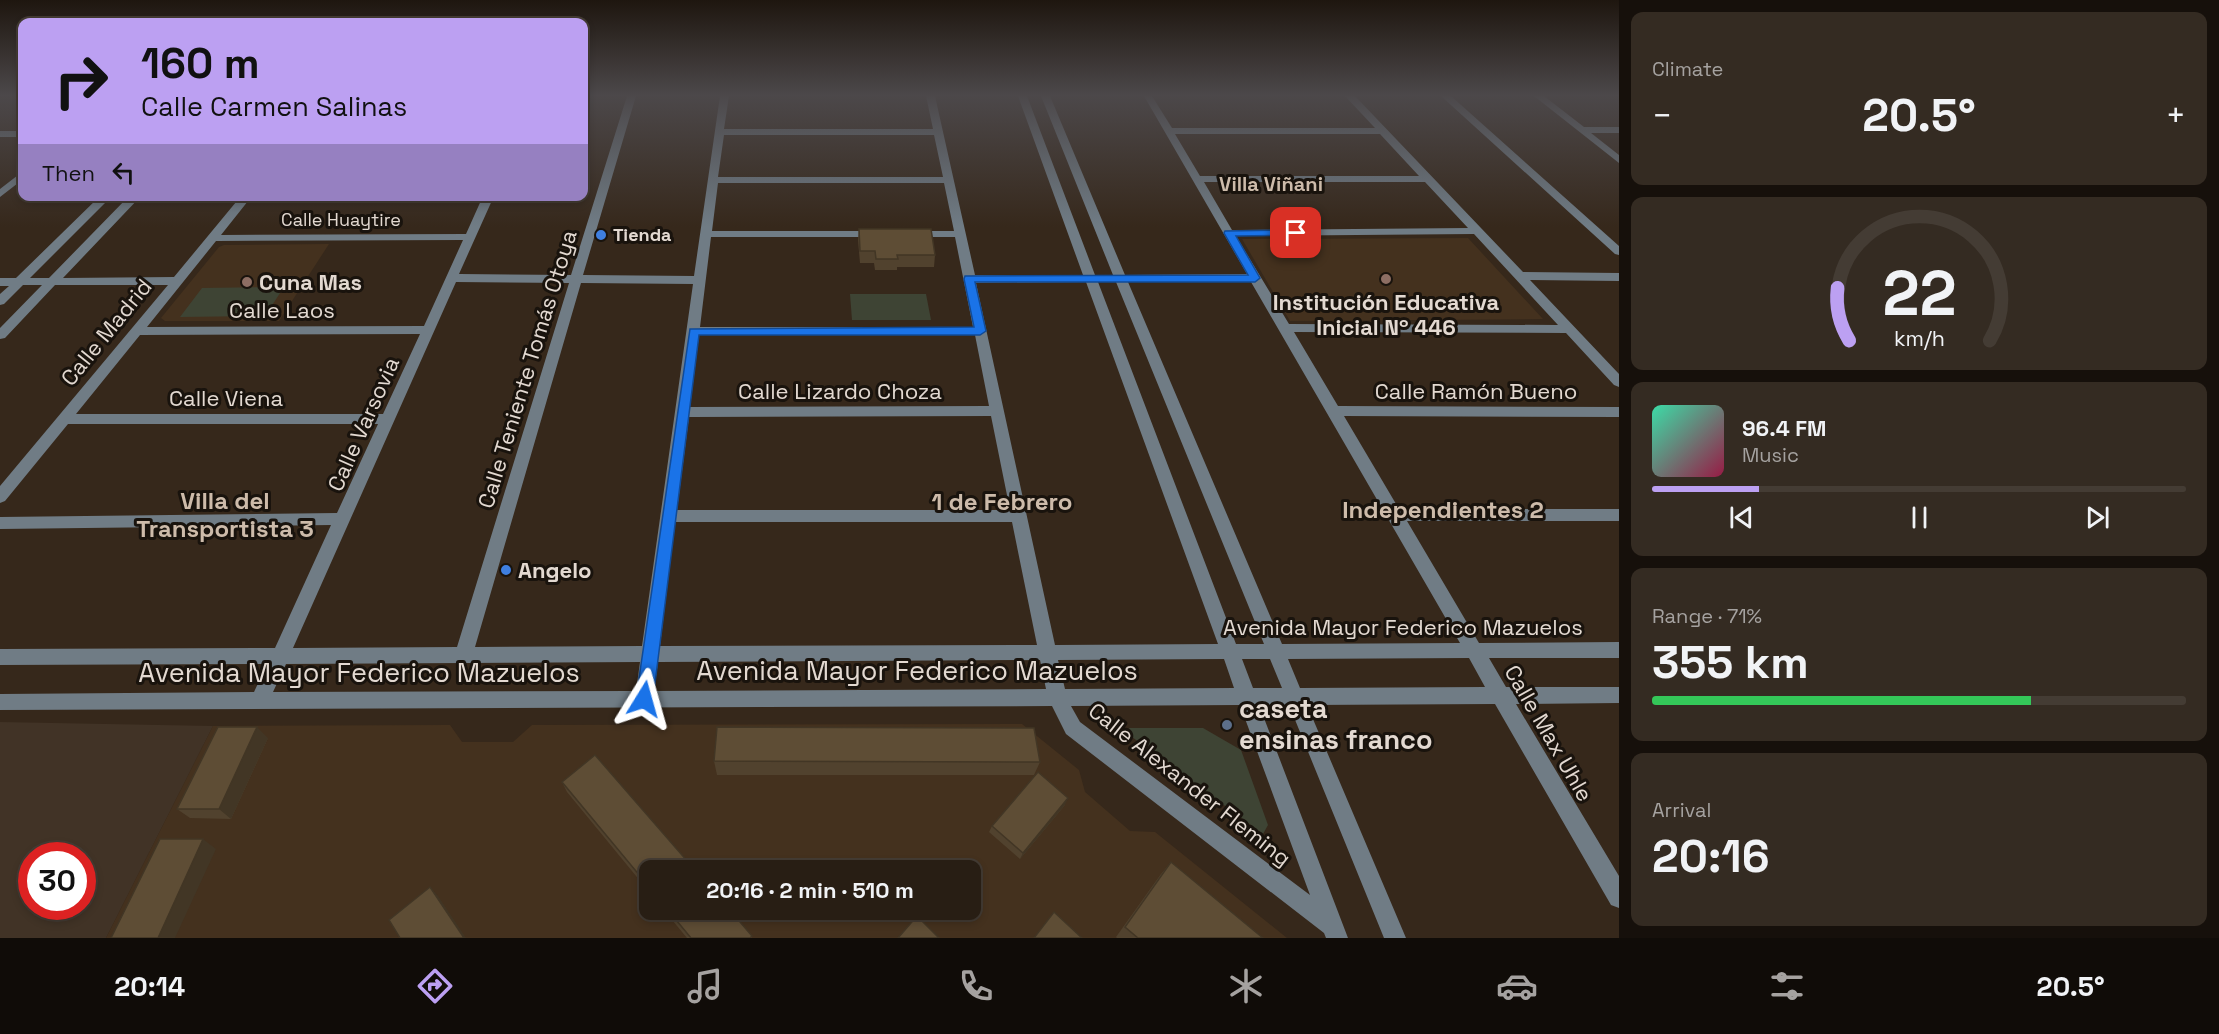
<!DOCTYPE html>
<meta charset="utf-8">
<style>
:root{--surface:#281e14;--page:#342b22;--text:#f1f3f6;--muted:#a5a2a0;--line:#443c34;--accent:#bca0f2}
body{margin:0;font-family:"Space Grotesk",sans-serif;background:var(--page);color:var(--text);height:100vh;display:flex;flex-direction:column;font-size:22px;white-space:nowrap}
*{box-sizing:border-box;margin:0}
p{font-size:20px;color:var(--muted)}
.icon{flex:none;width:33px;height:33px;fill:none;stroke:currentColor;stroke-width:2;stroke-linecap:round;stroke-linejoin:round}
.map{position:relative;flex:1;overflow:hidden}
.drawer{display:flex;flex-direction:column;gap:12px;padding:12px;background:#16100b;width:600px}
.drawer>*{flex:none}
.guide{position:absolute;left:18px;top:18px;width:570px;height:183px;border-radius:12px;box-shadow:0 3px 9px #0003,0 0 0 2px var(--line);background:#bca0f2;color:#111;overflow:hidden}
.speed{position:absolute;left:18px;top:842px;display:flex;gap:12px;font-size:30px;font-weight:700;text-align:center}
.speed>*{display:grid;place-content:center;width:78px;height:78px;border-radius:50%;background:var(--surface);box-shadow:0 3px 9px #0003,0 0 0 2px var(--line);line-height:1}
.speed .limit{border:9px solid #d22;background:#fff;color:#111}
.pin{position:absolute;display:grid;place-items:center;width:51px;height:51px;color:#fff;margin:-26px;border-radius:12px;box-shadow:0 3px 9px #0006}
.me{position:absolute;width:66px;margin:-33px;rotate:8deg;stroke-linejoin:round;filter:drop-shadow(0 0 4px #0008)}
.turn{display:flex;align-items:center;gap:21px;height:126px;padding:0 24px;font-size:27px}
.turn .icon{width:78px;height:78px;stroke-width:2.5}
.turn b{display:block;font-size:42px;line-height:51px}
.then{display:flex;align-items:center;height:57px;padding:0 24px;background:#0003;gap:12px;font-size:22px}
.big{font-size:45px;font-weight:800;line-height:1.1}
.drawer .widget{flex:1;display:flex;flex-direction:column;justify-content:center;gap:9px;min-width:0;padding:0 21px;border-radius:12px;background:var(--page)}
.drawer .dial{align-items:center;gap:0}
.dial svg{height:156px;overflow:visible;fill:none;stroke:var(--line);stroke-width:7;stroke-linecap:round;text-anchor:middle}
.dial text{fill:var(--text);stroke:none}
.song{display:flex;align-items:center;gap:18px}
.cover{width:72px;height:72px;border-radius:9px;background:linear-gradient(135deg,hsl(160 70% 55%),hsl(340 70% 35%))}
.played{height:6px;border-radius:3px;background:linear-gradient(90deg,var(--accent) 20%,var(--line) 20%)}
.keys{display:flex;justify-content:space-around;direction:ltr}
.heat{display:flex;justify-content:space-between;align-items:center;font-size:33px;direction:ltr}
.charge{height:9px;border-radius:4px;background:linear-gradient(90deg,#34c759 71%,var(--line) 0)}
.trip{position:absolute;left:639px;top:860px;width:342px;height:60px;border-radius:12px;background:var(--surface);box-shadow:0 3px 9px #0003,0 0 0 2px var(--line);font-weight:800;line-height:60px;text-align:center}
.tabs{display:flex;height:96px;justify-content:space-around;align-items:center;background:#100c08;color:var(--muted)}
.tabs .icon{width:42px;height:42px}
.tabs .selected{color:var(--accent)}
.tabs b{font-size:27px;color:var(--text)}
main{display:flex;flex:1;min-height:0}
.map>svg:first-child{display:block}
.commercial{fill:#413326;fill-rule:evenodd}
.built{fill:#44311e;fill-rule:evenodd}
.green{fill:#3e4434}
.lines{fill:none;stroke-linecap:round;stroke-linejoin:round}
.minor{fill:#707c85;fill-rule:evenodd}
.wall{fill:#51422e}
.shaded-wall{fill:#423625}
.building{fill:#5e4d35;stroke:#423625;stroke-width:1.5}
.route{fill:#1a73e8;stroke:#114b97;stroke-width:1.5}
.shop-dot{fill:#3f7fe0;stroke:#19130d;stroke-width:2}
.education-dot{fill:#8d6e63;stroke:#19130d;stroke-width:2}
.service-dot{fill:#5c6f8a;stroke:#19130d;stroke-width:2}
.labels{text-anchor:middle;stroke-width:6;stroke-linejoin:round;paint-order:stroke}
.far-street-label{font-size:18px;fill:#e3d9d1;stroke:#19130d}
.far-poi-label{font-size:18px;font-weight:bold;fill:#e3d9d1;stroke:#19130d;text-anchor:start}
.far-neighbourhood-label{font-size:20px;font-weight:bold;fill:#cdbbaa;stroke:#19130d}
.poi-label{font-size:22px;font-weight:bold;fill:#e3d9d1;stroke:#19130d;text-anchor:start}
.street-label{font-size:22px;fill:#e3d9d1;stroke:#19130d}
.neighbourhood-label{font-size:24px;font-weight:bold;fill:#cdbbaa;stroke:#19130d}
.near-street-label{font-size:27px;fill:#e3d9d1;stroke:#19130d}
.near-poi-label{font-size:27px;font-weight:bold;fill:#e3d9d1;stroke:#19130d;text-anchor:start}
</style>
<main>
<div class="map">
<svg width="1619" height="938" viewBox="0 0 1619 938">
<rect width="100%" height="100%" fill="#36281b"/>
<!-- commercial -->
<path class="commercial" d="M 0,722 L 213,726 L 106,938 L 0,938 ZM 32,855 L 82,855 L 82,906 L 32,906 Z"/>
<!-- built -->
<path class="built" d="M 1468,238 L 1543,319 L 1290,321 L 1242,239 Z
M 329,244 L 279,321 L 165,321 L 161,318 L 219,247 L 224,245 Z
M 1022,724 L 1079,770 L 1085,792 L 1130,831 L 1155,832 L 1287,938 L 106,938 L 213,726 L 450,725 L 462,742 L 513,742 L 532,725 ZM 650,870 L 970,870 L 970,909 L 650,909 Z"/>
<!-- green -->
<path class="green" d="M 284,287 L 265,316 L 180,317 L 202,288 Z
M 850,294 L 926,294 L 931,320 L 852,320 Z
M 1129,728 L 1203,728 L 1241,750 L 1268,825 L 1263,834 L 1132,737 Z"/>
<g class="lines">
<!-- minor -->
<path class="minor" d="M 627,96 L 636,96 L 583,275 L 694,276 L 720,96 L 729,96 L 724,129 L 933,129 L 926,96 L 935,96 L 975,275 L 1083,275 L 1018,96 L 1027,96 L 1095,275 L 1113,275 L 1041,96 L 1050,96 L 1125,275 L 1247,274 L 1144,96 L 1152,96 L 1172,128 L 1375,128 L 1345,96 L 1355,96 L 1523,272 L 1619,273 L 1619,281 L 1530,280 L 1619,374 L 1619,387 L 1614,385 L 1566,333 L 1294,332 L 1338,406 L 1619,407 L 1619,417 L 1344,416 L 1399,509 L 1619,509 L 1619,521 L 1407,521 L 1479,643 L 1619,642 L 1619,658 L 1489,658 L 1506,687 L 1619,687 L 1619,703 L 1516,704 L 1619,876 L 1619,908 L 1611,905 L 1495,704 L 1307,705 L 1406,938 L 1384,938 L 1289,705 L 1259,705 L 1348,938 L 1326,938 L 1324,933 L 1066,734 L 1052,706 L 0,710 L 0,694 L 254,692 L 267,664 L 0,665 L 0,649 L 275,648 L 331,525 L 0,529 L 0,517 L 337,513 L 378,424 L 68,424 L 5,501 L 0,503 L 0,486 L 168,285 L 55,285 L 5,338 L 0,339 L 0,328 L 42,285 L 23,285 L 4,304 L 0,305 L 0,294 L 9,286 L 0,286 L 0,278 L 16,278 L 100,196 L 112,196 L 30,278 L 49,278 L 129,196 L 141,196 L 63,278 L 174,277 L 241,196 L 252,196 L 221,235 L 466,234 L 483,196 L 494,196 L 459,274 L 571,275 ZM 1175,134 L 1380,134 L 1419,176 L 1200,176 ZM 724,135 L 934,135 L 943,177 L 718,177 ZM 1204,182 L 1425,182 L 1468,228 L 1232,230 ZM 718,183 L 944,183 L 954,231 L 911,231 L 905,234 L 911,237 L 955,237 L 973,327 L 700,327 L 711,237 L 878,237 L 884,234 L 878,231 L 712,231 ZM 1474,234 L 1558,325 L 1289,324 L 1236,236 ZM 463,240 L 424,326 L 147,327 L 216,241 ZM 456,282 L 569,283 L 457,647 L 293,648 ZM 1086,282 L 1218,644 L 1055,645 L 976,283 ZM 1098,282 L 1116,282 L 1264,644 L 1236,644 ZM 1128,282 L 1251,282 L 1460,643 L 1282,644 ZM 581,283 L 693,284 L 642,646 L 475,647 ZM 420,334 L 383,414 L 76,414 L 140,335 ZM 699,335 L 975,335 L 989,406 L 690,407 ZM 991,416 L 1010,510 L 677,510 L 689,417 ZM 675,522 L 1012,522 L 1037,645 L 660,646 ZM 1469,658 L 1485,687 L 1300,688 L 1288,659 ZM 1224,659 L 1234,688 L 1065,689 L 1058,660 ZM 1242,659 L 1270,659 L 1282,688 L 1253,688 ZM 1040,660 L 1046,689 L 654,691 L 658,662 ZM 640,662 L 636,691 L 273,692 L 286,664 ZM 1240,705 L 1310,895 L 1080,722 L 1071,706 Z
M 1441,96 L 1451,96 L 1619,246 L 1619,255 L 1615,254 Z
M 1534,96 L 1544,96 L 1584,127 L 1619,127 L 1619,133 L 1591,133 L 1619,155 L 1619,163 Z
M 0,131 L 22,131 L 22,137 L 0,137 Z
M 22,172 L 22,180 L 0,197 L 0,189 Z"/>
</g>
<!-- wall -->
<path class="wall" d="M 859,229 L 935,255 L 934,267 L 897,267 L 897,270 L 875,270 L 874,263 L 860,263 L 858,240 Z
M 268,738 L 231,819 L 190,818 L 177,809 Z
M 714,761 L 1040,762 L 1034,775 L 717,775 Z
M 562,782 L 650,870 L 650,893 L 567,792 Z
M 1065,805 L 1020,859 L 989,832 L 992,826 Z
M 1171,862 L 1263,938 L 1117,938 L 1116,937 L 1161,874 Z
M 663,909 L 729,909 L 752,938 L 687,938 Z"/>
<!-- shaded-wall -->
<path class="shaded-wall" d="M 257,727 L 268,738 L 231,819 L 219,809 Z
M 1068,798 L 1065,805 L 1020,859 L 1023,853 Z
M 203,839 L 216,849 L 175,938 L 158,938 Z
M 430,887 L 438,896 L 466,938 L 464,938 Z"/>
<!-- building -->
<path class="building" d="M 859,229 L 931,229 L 935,255 L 897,255 L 898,259 L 876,259 L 875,251 L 860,251 Z
M 218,727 L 257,727 L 219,809 L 177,809 Z
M 717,727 L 1034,728 L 1040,762 L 714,761 Z
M 595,755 L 695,870 L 650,870 L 650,888 L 562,782 Z
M 1038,772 L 1068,798 L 1023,853 L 992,826 Z
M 160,839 L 203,839 L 158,938 L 111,938 Z
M 1171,862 L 1263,938 L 1138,938 L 1125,927 Z
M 430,887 L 464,938 L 400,938 L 389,920 Z
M 667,909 L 729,909 L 752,936 L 750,938 L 691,938 Z
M 1054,912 L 1082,938 L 1034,938 Z
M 917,916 L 939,938 L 898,938 Z"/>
<!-- sky -->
<linearGradient id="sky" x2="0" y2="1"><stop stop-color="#1e160f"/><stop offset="0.42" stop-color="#4c484a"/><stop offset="1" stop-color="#4c484a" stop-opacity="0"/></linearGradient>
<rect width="1619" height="227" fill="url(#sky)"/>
<!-- route -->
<path class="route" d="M 1296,230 L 1300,230 L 1300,235 L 1236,236 L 1260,278 L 1255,282 L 975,282 L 986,331 L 980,335 L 699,335 L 653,699 L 650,704 L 644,707 L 638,704 L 636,699 L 690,329 L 974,327 L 964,279 L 965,276 L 1248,275 L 1224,233 L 1225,231 Z"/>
<!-- markers -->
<g class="shop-dot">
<circle cx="601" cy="235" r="6"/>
<circle cx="506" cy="570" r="6"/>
</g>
<g class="education-dot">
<circle cx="1386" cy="279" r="6"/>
<circle cx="247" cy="282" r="6"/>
</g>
<circle class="service-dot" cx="1227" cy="725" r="6"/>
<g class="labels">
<!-- far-street labels -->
<g class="far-street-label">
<text x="341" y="226">Calle Huaytire</text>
</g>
<!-- far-poi labels -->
<g class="far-poi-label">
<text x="613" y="241">Tienda</text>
</g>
<!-- far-neighbourhood labels -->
<g class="far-neighbourhood-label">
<text x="1271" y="191">Villa Viñani</text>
</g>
<!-- poi labels -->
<g class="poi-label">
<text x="259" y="290">Cuna Mas</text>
<text x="1386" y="310" text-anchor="middle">Institución Educativa<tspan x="1386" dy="25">Inicial Nº 446</tspan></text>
<text x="518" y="578">Angelo</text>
</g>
<!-- street labels -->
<g class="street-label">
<text x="282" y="318">Calle Laos</text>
<text transform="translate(106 332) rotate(-51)" y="8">Calle Madrid</text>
<text transform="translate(527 369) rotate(-73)" y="8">Calle Teniente Tomás Otoya</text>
<text x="840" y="399">Calle Lizardo Choza</text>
<text x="1476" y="399">Calle Ramón Bueno</text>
<text x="226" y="406">Calle Viena</text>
<text transform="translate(363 424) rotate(-66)" y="8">Calle Varsovia</text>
<text x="1403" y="635">Avenida Mayor Federico Mazuelos</text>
<text transform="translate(1549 733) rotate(60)" y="8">Calle Max Uhle</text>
<text transform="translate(1190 784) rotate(38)" y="8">Calle Alexander Fleming</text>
</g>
<!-- neighbourhood labels -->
<g class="neighbourhood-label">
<text x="225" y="509">Villa del<tspan x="225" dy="28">Transportista 3</tspan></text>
<text x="1002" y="510">1 de Febrero</text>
<text x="1443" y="518">Independientes 2</text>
</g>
<!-- near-street labels -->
<g class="near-street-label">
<text x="917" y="680">Avenida Mayor Federico Mazuelos</text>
<text x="359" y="682">Avenida Mayor Federico Mazuelos</text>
</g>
<!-- near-poi labels -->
<g class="near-poi-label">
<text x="1239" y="718">caseta<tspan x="1239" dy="31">ensinas franco</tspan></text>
</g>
</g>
</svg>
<div class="speed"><div class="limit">30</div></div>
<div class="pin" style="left:1296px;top:233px;background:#d93025"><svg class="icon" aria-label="arrive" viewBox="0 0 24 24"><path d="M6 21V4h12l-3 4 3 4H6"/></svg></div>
<svg class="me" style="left:644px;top:699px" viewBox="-20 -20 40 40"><path d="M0-17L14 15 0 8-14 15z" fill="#1a73e8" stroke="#fff" stroke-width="4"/></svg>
<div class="trip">20:16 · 2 min · 510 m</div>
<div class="guide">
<div class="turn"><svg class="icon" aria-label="right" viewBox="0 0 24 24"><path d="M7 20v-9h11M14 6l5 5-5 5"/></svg><div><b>160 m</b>Calle Carmen Salinas</div></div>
<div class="then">Then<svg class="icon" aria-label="left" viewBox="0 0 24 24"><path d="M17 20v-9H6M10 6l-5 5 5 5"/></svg></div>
</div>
</div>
<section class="drawer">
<div class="widget"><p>Climate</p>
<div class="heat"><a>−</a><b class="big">20.5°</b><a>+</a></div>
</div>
<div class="widget dial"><svg viewBox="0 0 100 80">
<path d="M14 69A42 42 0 1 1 86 69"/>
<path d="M14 69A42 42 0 0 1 8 42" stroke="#bca0f2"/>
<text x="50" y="56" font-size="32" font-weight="700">22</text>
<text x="50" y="72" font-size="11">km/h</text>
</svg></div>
<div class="widget">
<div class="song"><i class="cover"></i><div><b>96.4 FM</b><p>Music</p></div></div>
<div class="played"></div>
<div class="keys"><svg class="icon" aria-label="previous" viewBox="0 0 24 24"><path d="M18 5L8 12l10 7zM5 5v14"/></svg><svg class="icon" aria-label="pause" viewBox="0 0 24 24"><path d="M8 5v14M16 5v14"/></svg><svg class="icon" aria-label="next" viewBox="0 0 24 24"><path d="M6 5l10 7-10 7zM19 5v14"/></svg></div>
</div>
<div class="widget"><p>Range · 71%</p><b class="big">355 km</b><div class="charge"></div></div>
<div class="widget"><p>Arrival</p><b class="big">20:16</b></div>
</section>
</main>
<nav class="tabs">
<b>20:14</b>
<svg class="icon selected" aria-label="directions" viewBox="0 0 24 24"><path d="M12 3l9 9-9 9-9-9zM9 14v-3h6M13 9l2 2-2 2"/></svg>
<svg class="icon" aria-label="music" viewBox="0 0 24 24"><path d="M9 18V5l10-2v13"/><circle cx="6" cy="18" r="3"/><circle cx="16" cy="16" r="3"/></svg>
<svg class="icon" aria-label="phone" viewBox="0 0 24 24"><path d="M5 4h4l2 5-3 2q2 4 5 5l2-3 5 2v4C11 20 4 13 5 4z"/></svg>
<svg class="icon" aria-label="climate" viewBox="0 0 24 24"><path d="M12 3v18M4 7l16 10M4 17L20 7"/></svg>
<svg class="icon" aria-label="car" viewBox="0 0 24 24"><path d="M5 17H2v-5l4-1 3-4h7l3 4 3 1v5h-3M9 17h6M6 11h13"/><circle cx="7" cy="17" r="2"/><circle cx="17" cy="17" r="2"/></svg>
<svg class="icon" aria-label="filters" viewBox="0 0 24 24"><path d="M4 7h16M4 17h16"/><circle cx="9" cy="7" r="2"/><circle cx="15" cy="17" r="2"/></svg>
<b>20.5°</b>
</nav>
